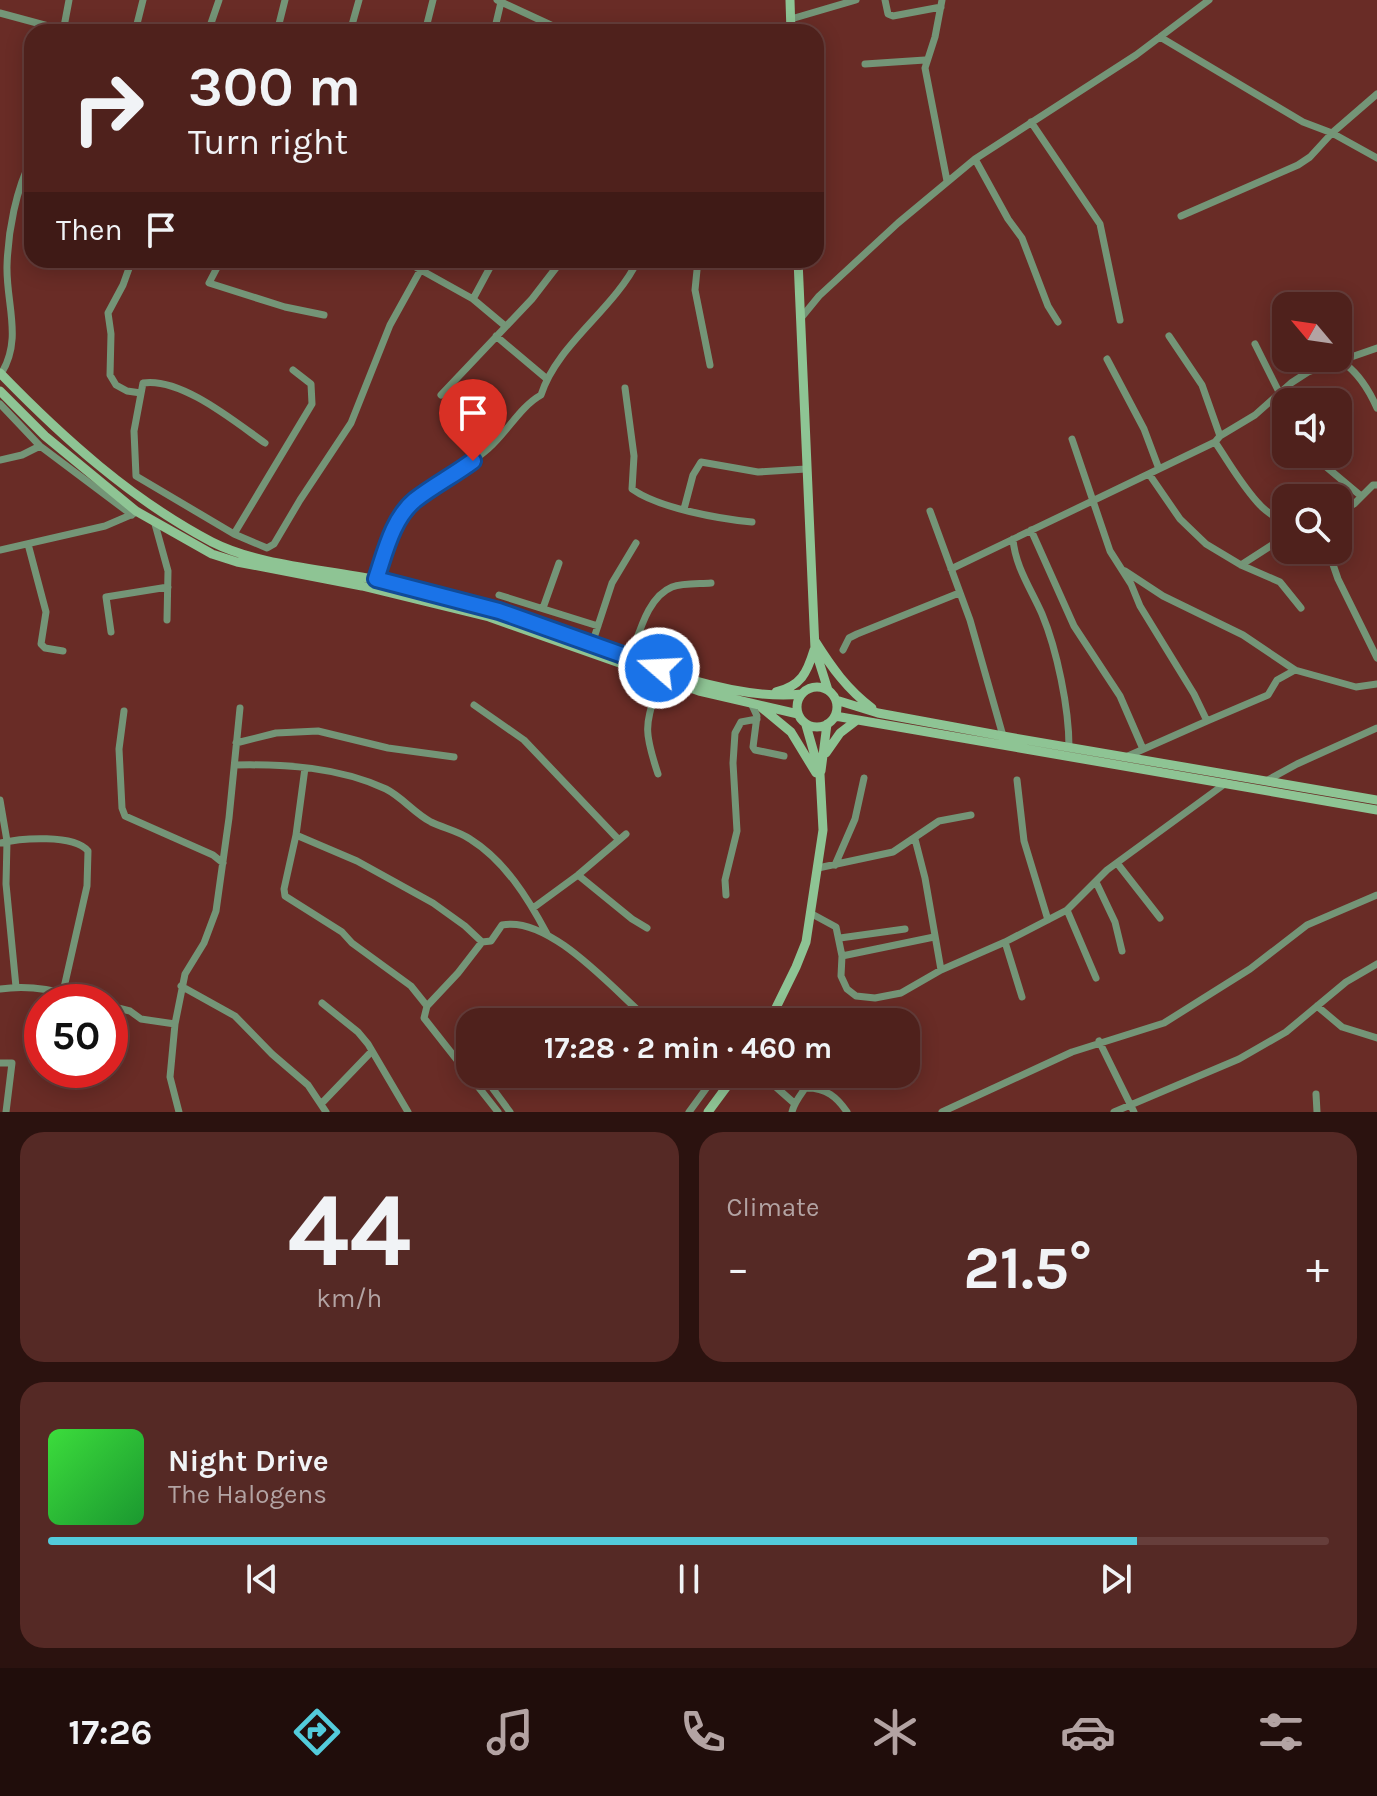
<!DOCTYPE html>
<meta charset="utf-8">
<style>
:root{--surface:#4f211c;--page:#552925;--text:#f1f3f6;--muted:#b3a3a3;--line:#663e3b;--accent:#53cbdb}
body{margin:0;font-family:Karla,sans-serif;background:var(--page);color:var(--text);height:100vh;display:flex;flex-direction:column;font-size:30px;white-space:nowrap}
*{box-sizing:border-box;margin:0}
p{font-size:26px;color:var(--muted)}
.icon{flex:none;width:44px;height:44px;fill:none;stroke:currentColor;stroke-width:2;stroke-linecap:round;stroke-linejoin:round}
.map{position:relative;height:1112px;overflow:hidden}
.details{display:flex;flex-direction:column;gap:20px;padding:20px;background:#2b120f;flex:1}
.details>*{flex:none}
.hud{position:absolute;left:24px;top:24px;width:800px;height:244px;border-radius:24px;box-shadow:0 4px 20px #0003,0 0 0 2px var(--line);background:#4f211c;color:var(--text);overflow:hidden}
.needle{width:52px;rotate:299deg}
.buttons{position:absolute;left:1272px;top:292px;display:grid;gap:16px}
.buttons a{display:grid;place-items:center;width:80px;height:80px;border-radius:16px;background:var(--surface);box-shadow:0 4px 20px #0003,0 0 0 2px var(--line);font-size:40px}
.speed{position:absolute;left:24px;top:984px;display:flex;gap:16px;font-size:40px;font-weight:700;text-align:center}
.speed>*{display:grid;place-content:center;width:104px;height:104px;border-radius:50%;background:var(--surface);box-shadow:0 4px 20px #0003,0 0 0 2px var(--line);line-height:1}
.speed .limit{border:12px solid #d22;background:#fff;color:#111}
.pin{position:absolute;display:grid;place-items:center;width:68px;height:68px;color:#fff;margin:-82px -34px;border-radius:50% 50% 50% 0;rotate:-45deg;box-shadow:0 0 8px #0007}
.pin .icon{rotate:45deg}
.me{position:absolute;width:88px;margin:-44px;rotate:289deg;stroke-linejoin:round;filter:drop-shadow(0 0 6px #0008)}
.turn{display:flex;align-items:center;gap:28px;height:168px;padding:0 32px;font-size:36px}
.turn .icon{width:104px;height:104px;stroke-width:2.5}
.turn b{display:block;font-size:56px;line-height:68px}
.then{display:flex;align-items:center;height:76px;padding:0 32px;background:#0003;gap:16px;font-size:30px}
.big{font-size:60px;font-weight:700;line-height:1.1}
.details .tile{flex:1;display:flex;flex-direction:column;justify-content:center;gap:12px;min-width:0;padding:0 28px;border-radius:24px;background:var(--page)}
.details .dial{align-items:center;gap:0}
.dial b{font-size:104px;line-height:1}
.song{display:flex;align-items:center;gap:24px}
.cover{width:96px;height:96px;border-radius:12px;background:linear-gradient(135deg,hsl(120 70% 55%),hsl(130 70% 35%))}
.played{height:8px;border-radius:4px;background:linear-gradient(90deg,var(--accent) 85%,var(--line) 85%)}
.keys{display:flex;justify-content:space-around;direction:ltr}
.heat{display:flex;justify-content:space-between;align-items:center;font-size:44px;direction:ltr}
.details .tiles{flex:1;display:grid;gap:20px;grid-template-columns:1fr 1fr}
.tile:last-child{grid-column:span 2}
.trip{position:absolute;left:456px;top:1008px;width:464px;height:80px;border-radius:24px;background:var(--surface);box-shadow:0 4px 20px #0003,0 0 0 2px var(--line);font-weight:700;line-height:80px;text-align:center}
.tab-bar{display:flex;height:128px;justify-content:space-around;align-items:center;background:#200d0b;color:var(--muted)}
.tab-bar .icon{width:56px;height:56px}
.tab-bar .on{color:var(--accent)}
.tab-bar b{font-size:36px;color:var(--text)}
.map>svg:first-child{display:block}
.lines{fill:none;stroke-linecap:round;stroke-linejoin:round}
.street{stroke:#749577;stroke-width:7}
.secondary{stroke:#8ec494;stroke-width:9}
.route-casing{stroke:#114b97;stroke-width:20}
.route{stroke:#1a73e8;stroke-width:14}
</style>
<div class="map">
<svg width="1377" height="1112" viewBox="0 0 1377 1112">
<rect width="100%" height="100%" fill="#692c26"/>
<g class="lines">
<!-- street -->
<path class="street" d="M 497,0 L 566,32
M 885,0 L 888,14 L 893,16 L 941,7
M 942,0 L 935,37 L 925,68 L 947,181
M 0,13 L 63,30
M 791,19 L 856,0
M 63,32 L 69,0
M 135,32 L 143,0
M 208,32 L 219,0
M 277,32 L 285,0
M 350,32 L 359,0
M 425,32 L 433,0
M 494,32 L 501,2
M 1160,37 L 1303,122 L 1332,133 L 1377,158
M 865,64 L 925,60
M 1031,122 L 1100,224 L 1120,320
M 975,159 L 1008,219 L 1022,238 L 1048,306 L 1058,322
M 1181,216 L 1298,165 L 1310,157 L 1332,133 L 1377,94
M 132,260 L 123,285 L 108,313 L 111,334 L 110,375 L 116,385 L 127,391 L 141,393
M 221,260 L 209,283 L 285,307 L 324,315
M 403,260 L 473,299 L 504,325
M 698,260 L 695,290 L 710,365
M 473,299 L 494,260
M 801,318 L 819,296 L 898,223 L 975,159 L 1136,55 L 1209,0
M 496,336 L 547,379
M 1169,336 L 1202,385 L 1220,436
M 1255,344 L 1286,406
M 1107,359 L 1144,429 L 1159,469
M 1341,361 C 1358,372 1369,390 1377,408
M 293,370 L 311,384 L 312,404 L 234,534 L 267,548 L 274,544 L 300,500 L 351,423 L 390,325 L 426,260
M 1,374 C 23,339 6,304 7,266 C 8,231 16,189 32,158
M 625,388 L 634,456 L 632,489 C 658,508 720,519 752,522
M 441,395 L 532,299 L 562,260
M 0,404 L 40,446 L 132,515
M 1072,439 L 1110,551 L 1131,584 L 1140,606 L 1194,694 L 1207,721 L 1128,756
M 1215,442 C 1230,464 1242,486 1260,505 C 1267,513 1278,518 1286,525
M 1315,454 L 1324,465 L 1361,496
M 0,460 L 22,455 L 40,446
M 1149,474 L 1180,519 L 1206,544 L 1241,565 L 1280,582 L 1301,608
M 684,509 L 693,475 L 701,462 L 758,472 L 806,469
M 930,511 L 970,620 L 1003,736
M 1338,513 L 1354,504 L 1373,485 L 1377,485
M 155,524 L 168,571 L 167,620
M 1031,530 L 1074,626 L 1120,696 L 1143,749
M 234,534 L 136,476 L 134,431 L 143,383 C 181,377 235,422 265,443
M 1013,539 C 1015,566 1031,589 1042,614 C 1057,650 1069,708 1069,747
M 28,544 L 46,612 L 41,644 L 45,648 L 63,651
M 0,550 L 105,526 L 133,514
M 1328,550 L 1338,579 L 1377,658
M 1241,565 L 1286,536
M 951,569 L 1215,442 L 1220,436 L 1255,415 L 1291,383 L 1308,372 L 1377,348
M 1125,571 L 1163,596 L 1243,635 L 1295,670 L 1356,687 L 1377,684
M 376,579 C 383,556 390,531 405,511 C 417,496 435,489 450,478 C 463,469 477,458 489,448 C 507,432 521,406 541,395 C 557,344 614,310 638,260
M 499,595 L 598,626
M 543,608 L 559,563
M 111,632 L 106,597 L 168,587
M 592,644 L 612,583 L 636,543
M 843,650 L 849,638 L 857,634 L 959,593
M 630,658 C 639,635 647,597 672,587 C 683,583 699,584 711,583
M 751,703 L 757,716 L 753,747 L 755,750 L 784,756
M 474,705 L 524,740 L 619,840
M 124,711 L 119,749 L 122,808 L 125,816 L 213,855 L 223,863
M 1207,721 L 1268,695 L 1277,680 L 1295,670
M 236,743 L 276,733 L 318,731 L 388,748 L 454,757
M 235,765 C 285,764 339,767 386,789 C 402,797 414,813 431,822 C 443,828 458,831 470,839 C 505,861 528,898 547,934
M 305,768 L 296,835 L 284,889 L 285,896 L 342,932 L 352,943 L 411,986 L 427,1006
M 658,774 C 642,726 646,725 660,679
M 1017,780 L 1024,841 L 1048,920
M 1266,781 L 1297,764 L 1377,728
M 0,800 L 7,841 L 6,884 L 16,987
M 296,835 L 357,861 L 433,903 L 465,926 L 482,942
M 915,839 L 925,878 L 941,970
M 0,843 C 21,838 74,834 88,851 L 87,886 L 63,992
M 1117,863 L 1160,918
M 835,865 L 855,819 L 864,778
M 818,868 L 893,852 L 939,821 L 971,815
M 578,875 L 632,919 L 647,928
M 1096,882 L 1115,922 L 1122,951
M 726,895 L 725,880 L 737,831 L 733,763 L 735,733 L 741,722 L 757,719
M 533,908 L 578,875 L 626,834
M 1067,910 L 1096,978
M 812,914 L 836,927 L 842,956 L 841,976 L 847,989 L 856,996 L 875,998 L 901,993 L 941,970 L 1005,942 L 1067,910 L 1107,870 L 1226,783
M 840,938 L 905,929
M 1005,942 L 1022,997
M 842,956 L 934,937
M 181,986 L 235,1016 L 272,1054 L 308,1085 L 326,1112
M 0,989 C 32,984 60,991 90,1002
M 322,1003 L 358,1032 L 368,1044 L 408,1112
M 110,1006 L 130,1011 L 141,1019 L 175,1024
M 1317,1006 L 1342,1027 L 1377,1038
M 1099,1041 L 1134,1112
M 0,1063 L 12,1063 L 6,1112
M 482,1074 L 510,1112
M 761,1074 L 794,1103
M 807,1088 C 826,1088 837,1097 847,1112
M 1316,1094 L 1317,1112
M 321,1104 L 372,1051
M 179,1112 L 170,1077 L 175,1024 L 185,974 L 204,943 L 216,911 L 229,818 L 240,708
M 498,1112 L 424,1018 L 427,1006 L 458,973 L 482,942 L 491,941 L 502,925 C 551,915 616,993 651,1022
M 689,1112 L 716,1075
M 792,1112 C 795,1098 808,1088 813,1074
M 942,1112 L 1072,1052 L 1164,1023 L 1250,969 L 1307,925 L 1377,895
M 1114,1112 L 1239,1059 L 1286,1032 L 1346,982 L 1377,964"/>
<!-- secondary -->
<path class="secondary" d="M 790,0 L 791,32
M 798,260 L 815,649 L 828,690
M 0,373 C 63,438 132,500 212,542 C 259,566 326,569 377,580 C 419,588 460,598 500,611 C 585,639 714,704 802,694
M 0,391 L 45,436 L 136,511 L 212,554 L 237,562 L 362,586 L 489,617 L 699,691 L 798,714
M 815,641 C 832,668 847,689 872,708
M797 707a20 20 0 1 1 40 0a20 20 0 1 1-40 0Z
M 776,692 C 801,686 807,673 814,650
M 836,700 L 878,713 L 1003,736 L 1377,800
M 762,708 L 791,732 L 816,773
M 835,716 L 1377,810
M 826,753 L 840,733 L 857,720
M 821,771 L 827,724
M 769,1022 L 796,967 L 806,942 L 823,830 L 820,774 L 806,725
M 708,1112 L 736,1074"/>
</g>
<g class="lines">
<!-- route casing -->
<g class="route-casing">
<path id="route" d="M 473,461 C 454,475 433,486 415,500 C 392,519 385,553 376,579 L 499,611 L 659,668"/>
</g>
<!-- route -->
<use href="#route" class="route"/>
</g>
</svg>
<div class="buttons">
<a><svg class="needle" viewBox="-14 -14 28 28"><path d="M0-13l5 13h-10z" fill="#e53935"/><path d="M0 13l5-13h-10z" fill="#b3a3a3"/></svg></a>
<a><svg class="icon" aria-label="sound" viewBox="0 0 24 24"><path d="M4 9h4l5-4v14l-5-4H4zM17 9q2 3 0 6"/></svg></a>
<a><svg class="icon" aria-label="search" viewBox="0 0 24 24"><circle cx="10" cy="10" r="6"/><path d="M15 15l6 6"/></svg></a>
</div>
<div class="speed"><div class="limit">50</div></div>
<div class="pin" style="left:473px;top:461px;background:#d93025"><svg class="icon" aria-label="arrive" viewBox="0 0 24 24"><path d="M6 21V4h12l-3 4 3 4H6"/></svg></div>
<svg class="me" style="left:659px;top:668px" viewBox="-20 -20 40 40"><circle r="17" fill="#1a73e8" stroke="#fff" stroke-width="3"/><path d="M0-11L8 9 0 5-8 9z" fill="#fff"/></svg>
<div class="trip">17:28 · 2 min · 460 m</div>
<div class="hud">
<div class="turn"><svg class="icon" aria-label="right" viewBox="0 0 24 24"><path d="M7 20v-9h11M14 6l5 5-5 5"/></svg><div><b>300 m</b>Turn right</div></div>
<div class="then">Then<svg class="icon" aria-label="arrive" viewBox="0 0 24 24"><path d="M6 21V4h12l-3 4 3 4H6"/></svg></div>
</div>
</div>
<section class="details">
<div class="tiles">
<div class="tile dial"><b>44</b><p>km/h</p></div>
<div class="tile"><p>Climate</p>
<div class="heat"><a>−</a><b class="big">21.5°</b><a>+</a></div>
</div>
<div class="tile">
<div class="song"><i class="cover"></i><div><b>Night Drive</b><p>The Halogens</p></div></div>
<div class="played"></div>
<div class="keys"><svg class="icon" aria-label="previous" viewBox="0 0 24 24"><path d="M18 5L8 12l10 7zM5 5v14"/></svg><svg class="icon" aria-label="pause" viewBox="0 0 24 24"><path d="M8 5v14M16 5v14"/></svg><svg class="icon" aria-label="next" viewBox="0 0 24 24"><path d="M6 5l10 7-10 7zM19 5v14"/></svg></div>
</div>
</div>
</section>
<nav class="tab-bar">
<b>17:26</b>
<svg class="icon on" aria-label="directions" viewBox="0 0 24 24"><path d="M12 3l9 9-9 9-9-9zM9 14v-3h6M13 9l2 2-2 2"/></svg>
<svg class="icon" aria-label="music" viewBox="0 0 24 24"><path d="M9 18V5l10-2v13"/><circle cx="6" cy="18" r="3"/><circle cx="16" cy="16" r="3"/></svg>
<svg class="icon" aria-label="phone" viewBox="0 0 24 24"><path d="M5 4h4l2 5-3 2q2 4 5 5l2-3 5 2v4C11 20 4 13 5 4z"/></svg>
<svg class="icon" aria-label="climate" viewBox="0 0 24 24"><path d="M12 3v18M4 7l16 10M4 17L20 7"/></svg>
<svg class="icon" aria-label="car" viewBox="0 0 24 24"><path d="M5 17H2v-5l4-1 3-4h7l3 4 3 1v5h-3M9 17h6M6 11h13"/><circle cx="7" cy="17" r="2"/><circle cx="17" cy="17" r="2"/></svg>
<svg class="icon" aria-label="filters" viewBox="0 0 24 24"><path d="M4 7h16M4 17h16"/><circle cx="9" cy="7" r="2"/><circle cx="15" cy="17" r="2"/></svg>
</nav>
